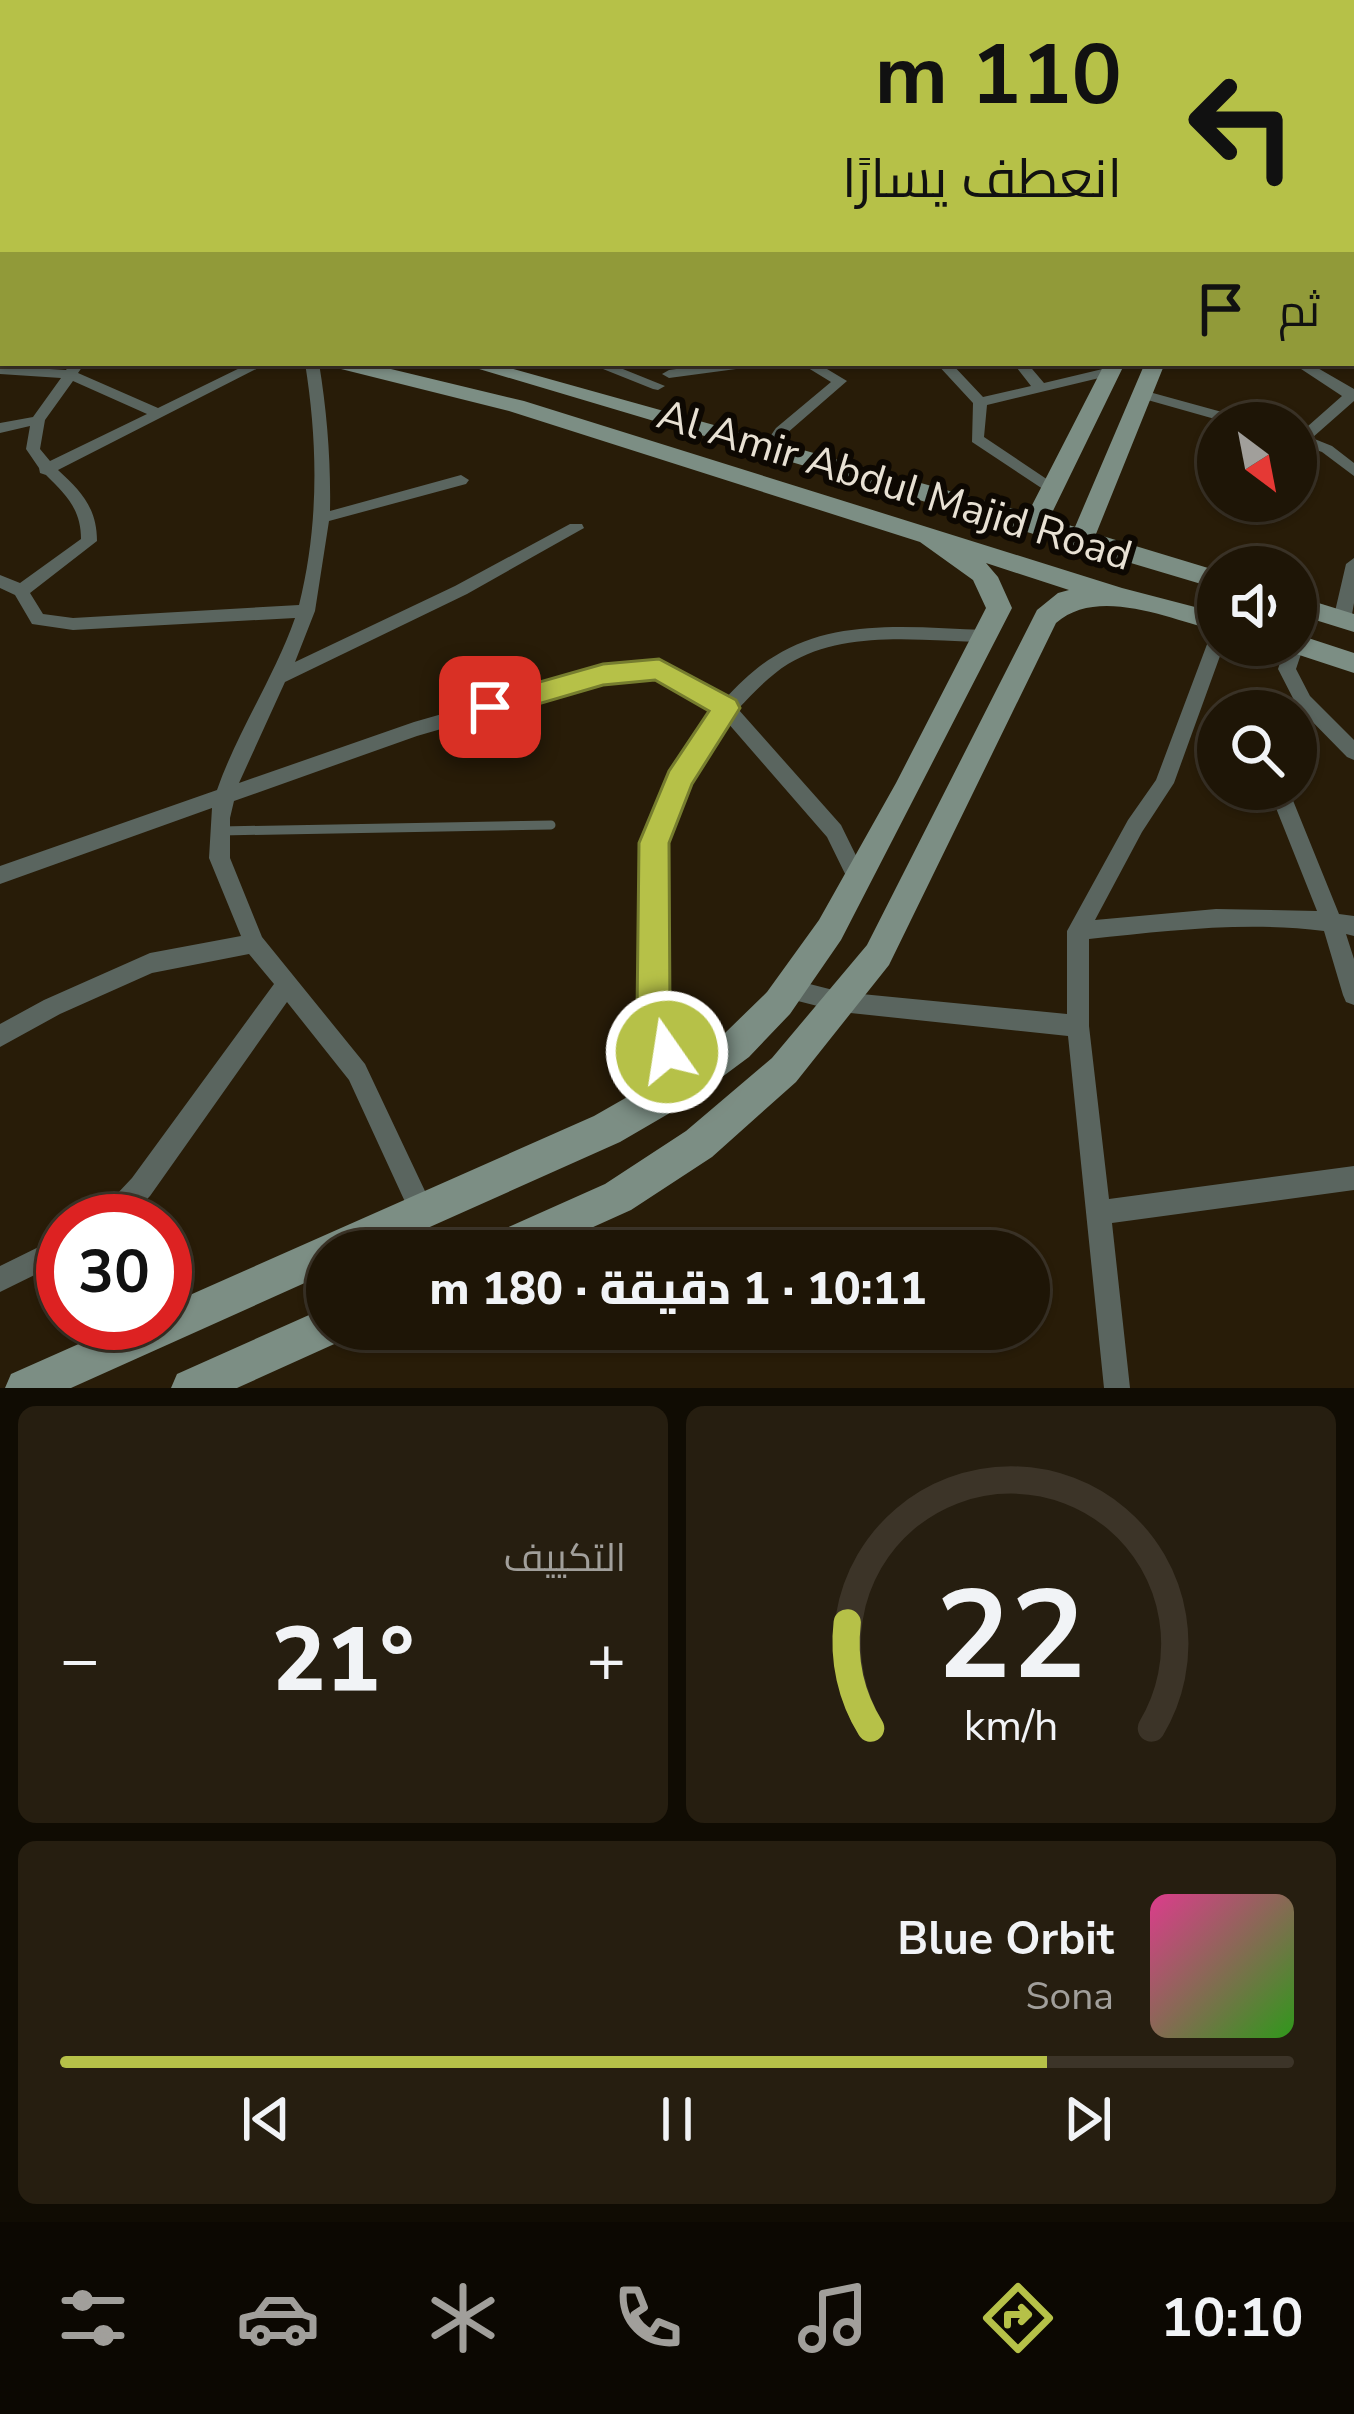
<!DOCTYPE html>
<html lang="ar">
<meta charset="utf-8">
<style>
:root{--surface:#1e1506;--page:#261e10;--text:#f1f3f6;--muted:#a19f9b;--line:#3c3428;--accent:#b6c148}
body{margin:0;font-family:"Nunito Sans",Cairo,sans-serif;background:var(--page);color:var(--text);direction:rtl;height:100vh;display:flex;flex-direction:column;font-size:45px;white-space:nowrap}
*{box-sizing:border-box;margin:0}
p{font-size:39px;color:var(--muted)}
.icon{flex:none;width:66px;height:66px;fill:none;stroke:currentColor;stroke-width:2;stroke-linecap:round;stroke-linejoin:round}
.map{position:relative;height:1388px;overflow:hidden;direction:ltr}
.details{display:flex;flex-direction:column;gap:18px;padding:18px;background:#100c03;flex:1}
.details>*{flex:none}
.guide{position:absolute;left:0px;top:0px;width:1356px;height:366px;box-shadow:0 3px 9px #0004,0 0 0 3px var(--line);direction:rtl;background:#b6c148;color:#111;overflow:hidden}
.needle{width:78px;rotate:148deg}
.controls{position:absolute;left:1197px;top:402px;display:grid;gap:24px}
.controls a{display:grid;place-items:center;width:120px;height:120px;border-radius:50%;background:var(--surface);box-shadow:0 3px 9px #0004,0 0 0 3px var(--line);font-size:60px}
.speed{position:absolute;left:36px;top:1194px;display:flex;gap:24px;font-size:60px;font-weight:700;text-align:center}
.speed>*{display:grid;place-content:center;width:156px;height:156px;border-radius:50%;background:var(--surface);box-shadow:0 3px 9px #0004,0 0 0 3px var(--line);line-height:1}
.speed .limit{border:18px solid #d22;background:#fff;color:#111}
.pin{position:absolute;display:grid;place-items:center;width:102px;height:102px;color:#fff;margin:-51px;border-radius:24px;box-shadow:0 6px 18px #0006}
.me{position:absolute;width:132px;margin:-66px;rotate:347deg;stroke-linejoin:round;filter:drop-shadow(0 0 9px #0008)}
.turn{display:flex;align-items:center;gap:42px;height:252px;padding:0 36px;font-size:54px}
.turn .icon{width:156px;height:156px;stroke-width:2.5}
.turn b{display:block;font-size:84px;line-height:102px}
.then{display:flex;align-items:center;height:114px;padding:0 36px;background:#0003;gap:24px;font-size:45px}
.big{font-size:90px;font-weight:800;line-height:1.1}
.details .card{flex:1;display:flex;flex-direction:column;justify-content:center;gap:18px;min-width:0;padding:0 42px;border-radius:18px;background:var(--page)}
.details .dial{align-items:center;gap:0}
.dial svg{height:312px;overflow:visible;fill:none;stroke:var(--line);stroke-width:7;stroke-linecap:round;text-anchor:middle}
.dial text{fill:var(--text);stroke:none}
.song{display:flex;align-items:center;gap:36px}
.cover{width:144px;height:144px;border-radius:18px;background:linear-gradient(135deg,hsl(330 70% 55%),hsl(110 70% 35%))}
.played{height:12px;border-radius:6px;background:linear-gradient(90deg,var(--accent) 80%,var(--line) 80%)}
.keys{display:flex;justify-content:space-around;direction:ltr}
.heat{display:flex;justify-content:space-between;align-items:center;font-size:66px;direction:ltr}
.details .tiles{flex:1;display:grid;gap:18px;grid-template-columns:1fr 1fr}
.card:last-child{grid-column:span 2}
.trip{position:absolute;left:306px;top:1230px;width:744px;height:120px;border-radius:60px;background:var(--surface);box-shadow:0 3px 9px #0004,0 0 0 3px var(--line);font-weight:800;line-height:120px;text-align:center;direction:rtl}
.tabs{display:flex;height:192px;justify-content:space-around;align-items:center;background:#0c0802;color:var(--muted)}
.tabs .icon{width:84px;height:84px}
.tabs .on{color:var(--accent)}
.tabs b{font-size:54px;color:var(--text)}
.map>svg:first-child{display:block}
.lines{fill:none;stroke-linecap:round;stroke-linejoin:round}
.service{stroke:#5a655f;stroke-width:9}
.minor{fill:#5a655f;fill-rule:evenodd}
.secondary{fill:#7c8e84;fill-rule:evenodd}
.route{fill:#b6c148;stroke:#767d2f;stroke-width:3}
.labels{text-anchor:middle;stroke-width:12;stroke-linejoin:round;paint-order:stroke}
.street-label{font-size:42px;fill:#e8e1d4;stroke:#0d0802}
</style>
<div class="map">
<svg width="1354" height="1388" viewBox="0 0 1354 1388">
<rect width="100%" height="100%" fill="#281c08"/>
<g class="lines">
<!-- service -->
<path class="service" d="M 221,831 L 551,825"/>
<!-- minor -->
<path class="minor" d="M 36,0 L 48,0 L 44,3 L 32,3 Z
M 209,0 L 219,0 L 222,3 L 212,3 Z
M 634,0 L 645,0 L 641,3 L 630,3 Z
M 792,0 L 803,0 L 800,3 L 789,3 Z
M 1145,0 L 1155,0 L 1152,3 L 1142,3 Z
M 3,26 L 3,34 L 0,35 L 0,27 Z
M 0,159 L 3,159 L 3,166 L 0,166 Z
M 1353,163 L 1354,163 L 1354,169 L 1353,169 Z
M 1353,237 L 1354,238 L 1354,246 L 1353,245 Z
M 71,363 L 85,363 L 78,373 L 158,408 L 250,363 L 268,363 L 58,470 C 81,491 97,508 97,541 L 30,593 L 43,614 L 73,618 L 299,605 C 319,525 318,444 305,363 L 319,363 C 327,412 331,461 330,511 L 461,475 L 469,480 L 466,484 L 329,521 L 315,611 L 295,662 L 455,586 L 570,524 L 582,524 L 584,528 L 467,594 L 285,682 L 239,783 L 414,722 L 603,668 L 659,662 L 725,699 C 740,683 756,667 775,656 C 837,617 916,628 986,630 L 995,636 L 986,642 C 921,641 846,629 788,664 C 769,676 753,693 738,709 L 841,825 L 868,880 L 865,886 L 858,889 L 851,886 L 827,837 L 727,722 C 669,793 659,847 660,937 C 660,964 660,993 666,1020 C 671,1044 682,1066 692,1089 L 688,1097 L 680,1101 L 672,1097 C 662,1074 651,1051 645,1027 C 638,1001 639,971 639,944 C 639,846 651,787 715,710 L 657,676 L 603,682 L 417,736 L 234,801 L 230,818 L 230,858 L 262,937 L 365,1064 L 433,1208 L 430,1217 L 421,1220 L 412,1217 L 349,1080 L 287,1002 L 150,1196 L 126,1221 L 97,1221 L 100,1212 L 132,1178 L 274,984 L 249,954 L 152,973 L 60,1014 L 0,1047 L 0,1024 L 44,1000 L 150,953 L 241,936 L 209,858 L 212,808 L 0,884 L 0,866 L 217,790 C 238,730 274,678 295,618 L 73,630 L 32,624 L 15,595 L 0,588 L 0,575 L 20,583 L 81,539 C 81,509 66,495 46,475 L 40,473 L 39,468 L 26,449 L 30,426 L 0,433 L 0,423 L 33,417 L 61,378 L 0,374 L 0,366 L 66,370 ZM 73,381 L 147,414 L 50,461 L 40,449 L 45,420 Z
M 588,363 L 608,363 L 665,386 L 658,390 L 653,389 Z
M 720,363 L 758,363 L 751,367 L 669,378 L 662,374 L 669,370 Z
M 800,363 L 817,363 L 847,381 L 786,434 L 774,451 L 764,451 L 762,448 L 776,428 L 831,382 Z
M 936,363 L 951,363 L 983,397 L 1031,386 L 1013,363 L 1027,363 L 1044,383 L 1111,367 L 1118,371 L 1116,374 L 987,405 L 984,437 L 1057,486 L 1060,490 L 1057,494 L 1052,495 L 972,442 L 973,403 Z
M 1292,363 L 1309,363 L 1354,389 L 1354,401 L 1312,438 L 1332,446 L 1354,463 L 1354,476 L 1322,452 L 1296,443 L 1296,433 L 1299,434 L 1342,396 Z
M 1142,390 L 1251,420 L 1253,423 L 1229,423 L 1137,397 L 1137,391 Z
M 1354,558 L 1354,603 L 1351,620 L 1342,626 L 1333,620 L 1346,564 Z
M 1218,633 L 1218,645 L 1224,645 L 1174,783 L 1142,832 L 1095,920 L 1216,909 L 1317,911 L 1272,798 L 1275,792 L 1282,790 L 1289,792 L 1292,798 L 1339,914 L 1354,916 L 1354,936 L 1346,934 L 1354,959 L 1354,1005 L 1346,1002 L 1343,995 L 1324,931 C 1245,921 1167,931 1089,939 L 1089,1026 L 1109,1199 L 1354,1166 L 1354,1190 L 1112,1223 L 1130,1388 L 1104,1388 L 1068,1036 L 841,1012 L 790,999 L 782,996 L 779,989 L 782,982 L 790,979 L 841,992 L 1067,1014 L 1067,931 L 1128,820 L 1156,780 L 1209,639 Z
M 1296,639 L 1304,645 L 1296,669 L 1310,696 L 1354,740 L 1354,760 L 1347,757 L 1297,706 L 1278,669 L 1286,645 L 1296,645 Z
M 63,1235 L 63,1261 L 0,1292 L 0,1266 Z"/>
<!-- secondary -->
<path class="secondary" d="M 254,0 L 272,0 L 252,3 Z
M 285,0 L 303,0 L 283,3 Z
M 1285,0 L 1299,0 L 1283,3 Z
M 1317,0 L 1331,0 L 1316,3 Z
M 3,138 L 3,149 L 0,150 L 0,139 Z
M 0,282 L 3,283 L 3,295 L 0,294 Z
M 0,311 L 3,311 L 3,323 L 0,323 Z
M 330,363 L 366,363 L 524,401 L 1122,588 L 1218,613 L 1218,631 C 1169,619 1098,586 1056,623 L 889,965 L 796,1082 L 712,1157 L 631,1210 L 540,1251 L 478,1251 L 484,1238 L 605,1184 L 686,1131 L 772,1058 L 867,945 L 1037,610 L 1058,593 L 1069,590 L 986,563 L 998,577 L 1012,608 L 841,940 L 790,1014 L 749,1057 L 687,1103 L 620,1142 L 376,1251 L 327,1251 L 327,1273 L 71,1388 L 5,1388 L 11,1374 L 126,1323 L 165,1323 L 165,1306 L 594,1116 L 678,1068 L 725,1033 L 767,992 L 819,920 L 896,783 L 986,608 L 973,580 L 920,542 L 509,411 L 333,367 Z
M 459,363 L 492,363 L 1028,513 L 1105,363 L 1125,363 L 1049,519 L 1075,527 L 1145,363 L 1165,363 L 1096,534 L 1218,571 L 1218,589 Z
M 1296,596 L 1354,614 L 1354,632 L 1296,614 Z
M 1296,634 L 1354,653 L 1354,673 L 1287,651 L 1284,645 L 1296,645 Z
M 327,1307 L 327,1329 L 346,1329 L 341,1341 L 237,1388 L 171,1388 L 177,1374 Z"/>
</g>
<!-- route -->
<path class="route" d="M 659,659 L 736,700 L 740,708 L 692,784 L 669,843 L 670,1015 L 684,1052 L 679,1064 L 667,1069 L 654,1064 L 637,1015 L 639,843 L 669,771 L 709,711 L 655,680 L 603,685 L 490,718 L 476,707 L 480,699 L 603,664 Z"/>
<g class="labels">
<!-- street labels -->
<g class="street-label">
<text transform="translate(895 484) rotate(17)" y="15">Al Amir Abdul Majid Road</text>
</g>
</g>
</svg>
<div class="controls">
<a><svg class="needle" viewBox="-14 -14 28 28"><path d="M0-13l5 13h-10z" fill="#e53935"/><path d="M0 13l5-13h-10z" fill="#a19f9b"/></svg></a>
<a><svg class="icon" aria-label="sound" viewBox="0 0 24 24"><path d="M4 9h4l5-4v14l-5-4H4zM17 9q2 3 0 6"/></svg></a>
<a><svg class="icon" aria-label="search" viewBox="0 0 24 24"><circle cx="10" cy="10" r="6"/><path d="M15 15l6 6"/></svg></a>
</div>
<div class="speed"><div class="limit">30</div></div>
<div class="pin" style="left:490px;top:707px;background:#d93025"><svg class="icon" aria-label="arrive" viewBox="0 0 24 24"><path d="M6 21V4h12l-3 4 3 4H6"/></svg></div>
<svg class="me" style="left:667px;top:1052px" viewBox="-20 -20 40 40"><circle r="17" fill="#b6c148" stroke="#fff" stroke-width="3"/><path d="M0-11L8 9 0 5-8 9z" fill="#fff"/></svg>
<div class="trip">10:11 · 1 دقيقة · 180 m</div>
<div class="guide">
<div class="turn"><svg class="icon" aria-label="left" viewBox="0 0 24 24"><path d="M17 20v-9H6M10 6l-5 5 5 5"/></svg><div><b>110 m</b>انعطف يسارًا</div></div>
<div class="then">ثم<svg class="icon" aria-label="arrive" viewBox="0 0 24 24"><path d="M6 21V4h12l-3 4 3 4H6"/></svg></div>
</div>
</div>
<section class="details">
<div class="tiles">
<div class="card dial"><svg viewBox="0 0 100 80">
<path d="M14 69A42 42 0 1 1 86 69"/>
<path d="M14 69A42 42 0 0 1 8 42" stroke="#b6c148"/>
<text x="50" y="56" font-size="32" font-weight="700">22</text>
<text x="50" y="72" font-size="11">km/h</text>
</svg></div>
<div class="card"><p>التكييف</p>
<div class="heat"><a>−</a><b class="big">21°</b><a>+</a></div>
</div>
<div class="card">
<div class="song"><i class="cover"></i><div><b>Blue Orbit</b><p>Sona</p></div></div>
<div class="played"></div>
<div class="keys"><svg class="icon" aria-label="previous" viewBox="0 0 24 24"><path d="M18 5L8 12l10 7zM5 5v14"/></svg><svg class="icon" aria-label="pause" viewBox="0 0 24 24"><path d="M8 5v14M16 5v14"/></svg><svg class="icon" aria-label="next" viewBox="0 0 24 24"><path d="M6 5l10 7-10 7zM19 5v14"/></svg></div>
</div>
</div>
</section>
<nav class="tabs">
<b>10:10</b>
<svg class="icon on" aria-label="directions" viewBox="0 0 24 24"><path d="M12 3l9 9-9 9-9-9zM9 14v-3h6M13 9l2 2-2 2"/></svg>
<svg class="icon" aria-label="music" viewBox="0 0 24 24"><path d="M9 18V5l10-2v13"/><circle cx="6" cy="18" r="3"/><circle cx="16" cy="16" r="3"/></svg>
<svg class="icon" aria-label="phone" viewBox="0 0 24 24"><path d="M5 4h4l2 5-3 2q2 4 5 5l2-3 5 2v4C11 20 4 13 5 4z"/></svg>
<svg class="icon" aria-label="climate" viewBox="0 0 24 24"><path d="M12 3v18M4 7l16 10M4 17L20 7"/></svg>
<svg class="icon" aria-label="car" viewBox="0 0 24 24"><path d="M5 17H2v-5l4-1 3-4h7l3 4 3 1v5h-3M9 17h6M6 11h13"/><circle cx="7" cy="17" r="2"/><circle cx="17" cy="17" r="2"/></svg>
<svg class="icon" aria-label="filters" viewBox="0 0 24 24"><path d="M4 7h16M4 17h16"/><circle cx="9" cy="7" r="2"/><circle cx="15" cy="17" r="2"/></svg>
</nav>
